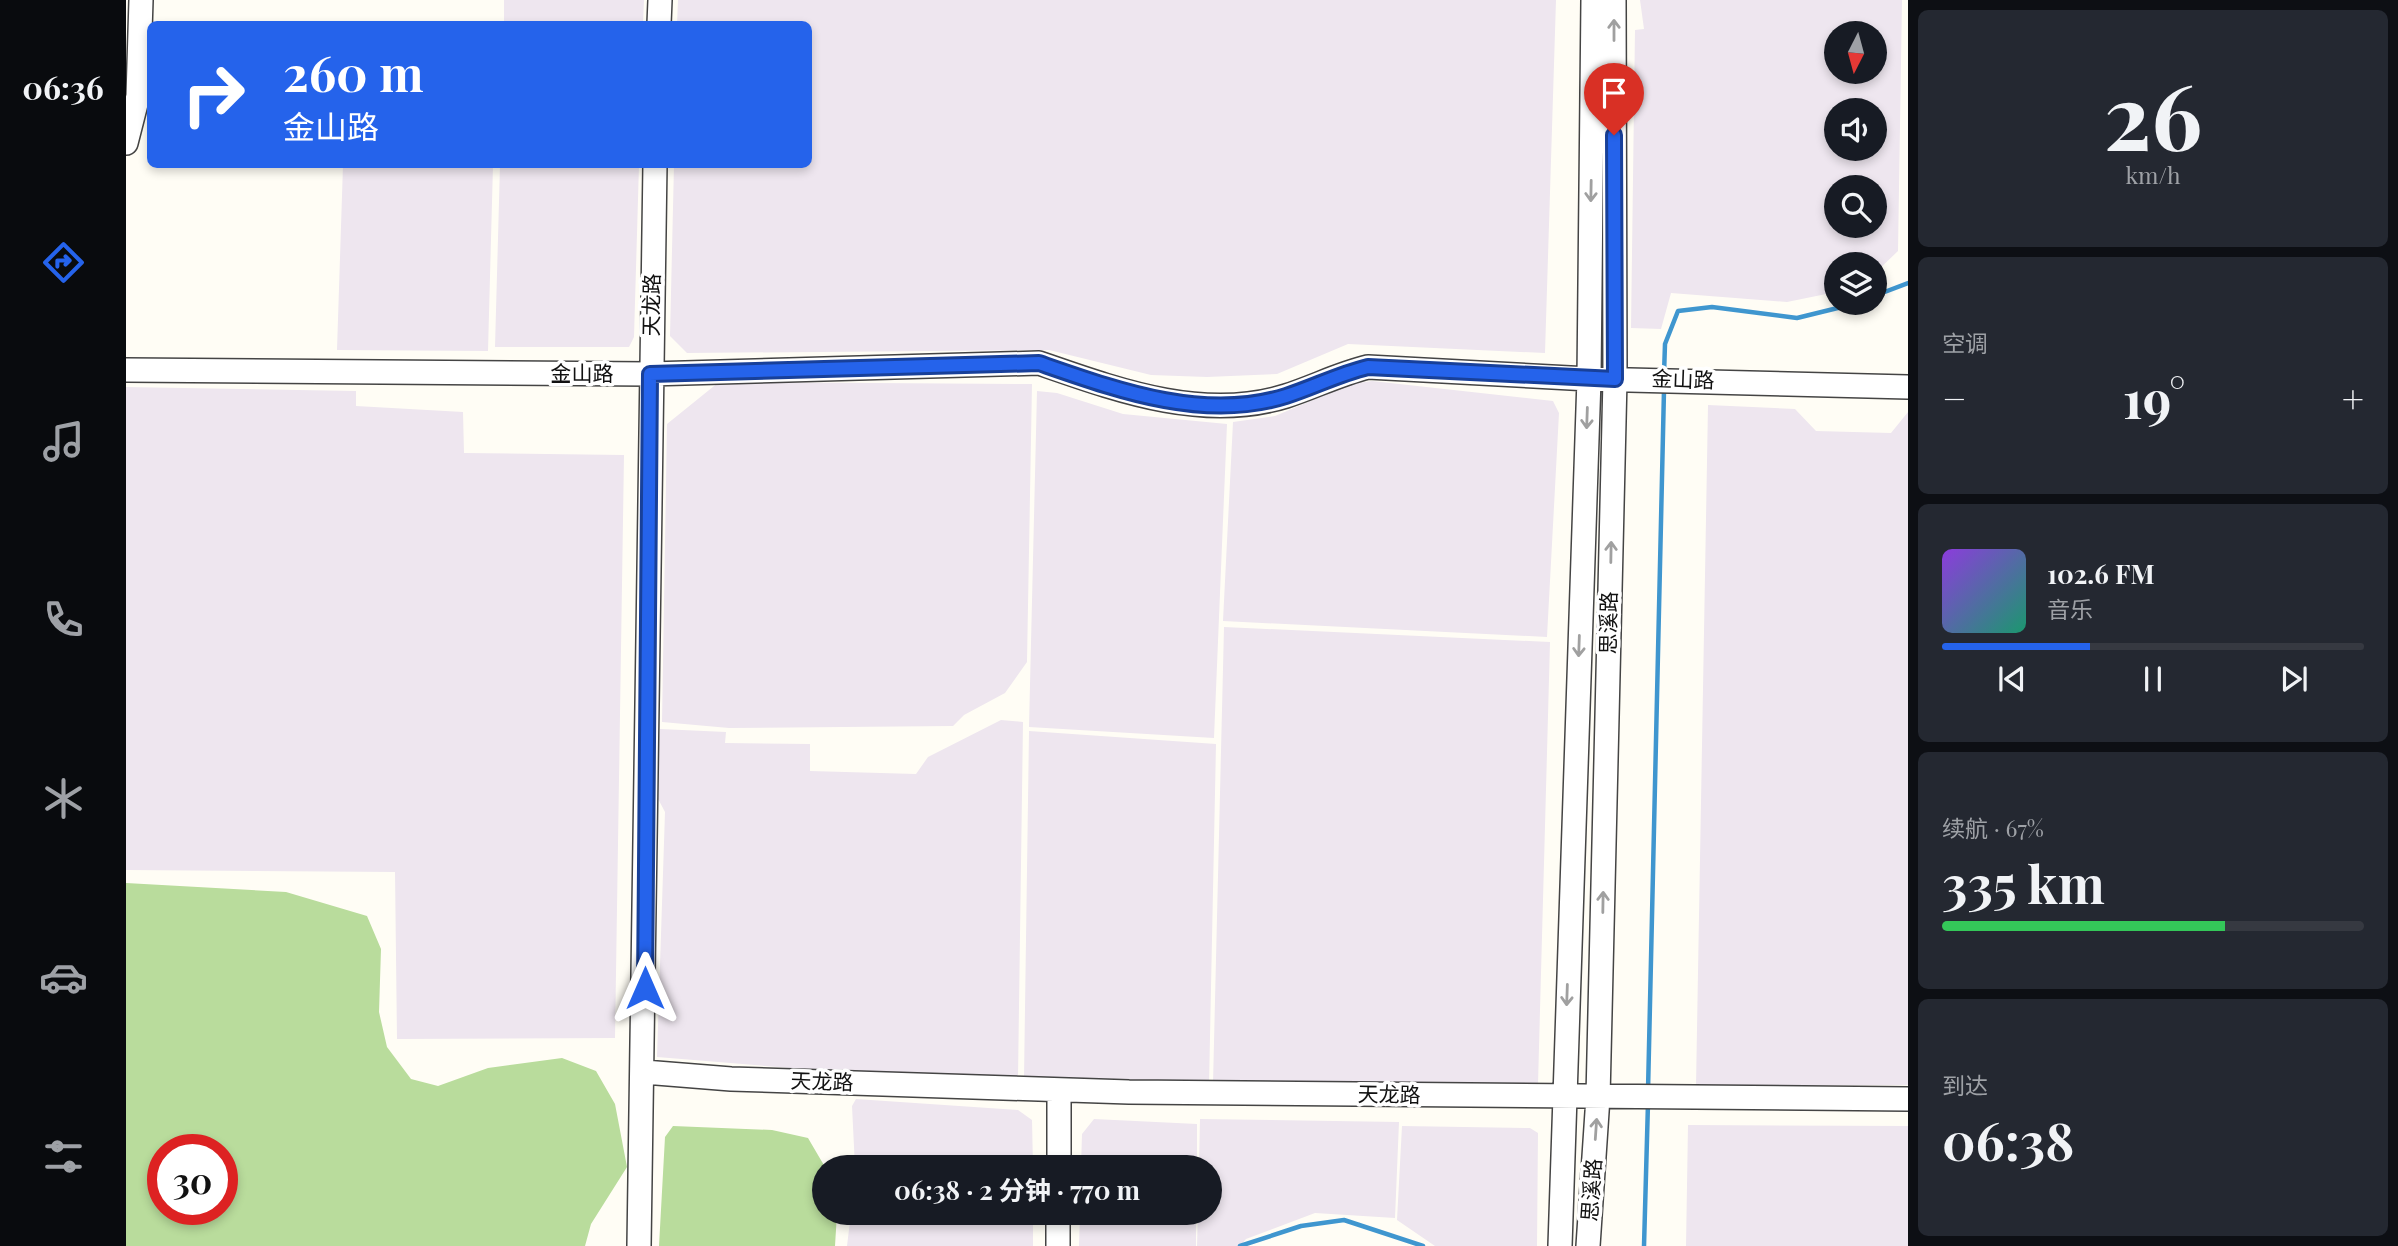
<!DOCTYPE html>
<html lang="zh">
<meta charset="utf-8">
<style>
:root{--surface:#171b24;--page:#242831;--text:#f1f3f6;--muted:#9ea1a6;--line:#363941;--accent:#2563eb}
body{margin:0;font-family:"Playfair Display","Noto Sans SC",serif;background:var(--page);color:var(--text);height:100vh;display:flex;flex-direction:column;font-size:26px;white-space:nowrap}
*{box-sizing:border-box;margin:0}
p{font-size:23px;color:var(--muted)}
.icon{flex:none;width:38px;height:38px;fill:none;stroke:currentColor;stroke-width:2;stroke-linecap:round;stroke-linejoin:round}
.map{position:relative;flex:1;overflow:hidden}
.drawer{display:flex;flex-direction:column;gap:10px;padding:10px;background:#0d0f14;width:490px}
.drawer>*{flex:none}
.hud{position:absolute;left:21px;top:21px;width:665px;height:147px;border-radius:10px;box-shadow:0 4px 10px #0003;background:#2563eb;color:#fff;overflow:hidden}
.needle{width:46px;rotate:186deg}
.tools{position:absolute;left:1698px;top:21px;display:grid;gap:14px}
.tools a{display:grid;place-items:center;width:63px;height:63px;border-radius:50%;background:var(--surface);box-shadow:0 4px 10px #0003;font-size:35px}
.speed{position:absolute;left:21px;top:1134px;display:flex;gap:14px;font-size:35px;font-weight:700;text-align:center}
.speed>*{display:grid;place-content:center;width:91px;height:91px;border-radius:50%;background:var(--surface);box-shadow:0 4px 10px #0003;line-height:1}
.speed .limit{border:10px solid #d22;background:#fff;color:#111}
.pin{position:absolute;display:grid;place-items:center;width:60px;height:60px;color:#fff;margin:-72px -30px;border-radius:50% 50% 50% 0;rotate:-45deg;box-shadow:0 0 7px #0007}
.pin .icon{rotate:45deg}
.me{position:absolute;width:77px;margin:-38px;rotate:0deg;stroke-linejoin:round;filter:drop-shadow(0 0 5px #0008)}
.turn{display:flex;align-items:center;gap:24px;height:147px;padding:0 21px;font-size:32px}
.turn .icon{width:91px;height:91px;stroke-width:2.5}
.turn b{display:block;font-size:49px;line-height:60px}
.big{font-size:52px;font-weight:700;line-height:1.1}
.drawer .widget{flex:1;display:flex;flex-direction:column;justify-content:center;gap:10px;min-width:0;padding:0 24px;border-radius:10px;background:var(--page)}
.drawer .dial{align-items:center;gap:0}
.dial b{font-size:91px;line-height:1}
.song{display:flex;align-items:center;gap:21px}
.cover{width:84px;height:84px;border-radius:10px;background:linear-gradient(135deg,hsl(270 70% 55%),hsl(160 70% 35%))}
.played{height:7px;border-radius:4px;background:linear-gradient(90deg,var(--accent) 35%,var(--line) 35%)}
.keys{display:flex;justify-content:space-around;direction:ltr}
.heat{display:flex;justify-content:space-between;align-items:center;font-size:38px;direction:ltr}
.charge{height:10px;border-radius:5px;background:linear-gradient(90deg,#34c759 67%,var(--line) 0)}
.trip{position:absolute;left:686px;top:1155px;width:410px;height:70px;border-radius:35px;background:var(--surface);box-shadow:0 4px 10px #0003;font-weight:700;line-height:70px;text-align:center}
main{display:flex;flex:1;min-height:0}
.menu{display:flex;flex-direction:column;width:126px;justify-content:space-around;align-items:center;background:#090b0e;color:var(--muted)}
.menu .icon{width:49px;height:49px}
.menu .active{color:var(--accent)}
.menu b{font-size:32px;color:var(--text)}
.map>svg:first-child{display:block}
.industrial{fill:#eee6ef;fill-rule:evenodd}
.forest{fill:#b9dc9c;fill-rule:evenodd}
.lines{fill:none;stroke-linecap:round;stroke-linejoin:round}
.stream{stroke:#3f96cf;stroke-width:4.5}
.minor-casing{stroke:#444;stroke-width:26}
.minor{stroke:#fff;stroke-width:23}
.oneway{stroke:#a0a0a0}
.route-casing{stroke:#184099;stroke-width:18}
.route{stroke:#2563eb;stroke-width:12}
.labels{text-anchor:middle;stroke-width:7;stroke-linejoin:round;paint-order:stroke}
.street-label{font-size:21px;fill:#111;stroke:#fff}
</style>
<main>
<nav class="menu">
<b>06:36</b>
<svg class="icon active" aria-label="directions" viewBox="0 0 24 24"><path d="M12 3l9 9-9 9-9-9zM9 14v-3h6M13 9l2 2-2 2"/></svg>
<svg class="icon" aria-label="music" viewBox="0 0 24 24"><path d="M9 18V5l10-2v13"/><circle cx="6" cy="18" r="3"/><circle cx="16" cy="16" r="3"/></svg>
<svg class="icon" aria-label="phone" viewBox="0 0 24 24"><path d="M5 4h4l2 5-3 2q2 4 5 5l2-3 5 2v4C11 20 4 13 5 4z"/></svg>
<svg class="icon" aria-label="climate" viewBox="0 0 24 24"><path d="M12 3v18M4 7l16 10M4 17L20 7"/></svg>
<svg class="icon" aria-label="car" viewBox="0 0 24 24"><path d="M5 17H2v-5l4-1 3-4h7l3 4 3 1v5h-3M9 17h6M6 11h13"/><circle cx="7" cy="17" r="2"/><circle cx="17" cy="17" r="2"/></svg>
<svg class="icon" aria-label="filters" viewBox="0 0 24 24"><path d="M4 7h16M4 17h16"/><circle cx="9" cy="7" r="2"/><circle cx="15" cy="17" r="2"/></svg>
</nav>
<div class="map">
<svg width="1782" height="1246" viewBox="0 0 1782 1246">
<rect width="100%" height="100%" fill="#fffdf5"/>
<!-- industrial -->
<path class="industrial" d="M 378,0 L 518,0 L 517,24 L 378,24 Z
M 552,0 L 1430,0 L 1419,353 L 1222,344 L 1151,374 L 1081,377 L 1025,375 L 923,350 L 561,353 L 544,336 L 548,165 L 682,164 L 682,24 L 551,24 Z
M 1514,0 L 1776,0 L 1772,251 L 1748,274 L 1748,264 L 1710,264 L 1710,292 L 1661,302 L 1545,293 L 1535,329 L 1505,328 L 1509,30 L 1518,29 ZM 1710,33 L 1748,33 L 1748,72 L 1710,72 ZM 1710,110 L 1748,110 L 1748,149 L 1710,149 ZM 1710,187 L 1748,187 L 1748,226 L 1710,226 Z
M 217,165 L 367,165 L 362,351 L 211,350 Z
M 374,165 L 513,165 L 508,337 L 503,347 L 369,347 Z
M 1246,381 L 1427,401 L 1433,413 L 1421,637 L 1097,621 L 1107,422 L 1149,416 L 1225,384 Z
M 593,382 L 906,384 L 901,662 L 879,693 L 838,715 L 827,726 L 603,728 L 536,722 L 541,424 Z
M 0,387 L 230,391 L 230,406 L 337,412 L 338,453 L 498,455 L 489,1038 L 271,1039 L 269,872 L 0,870 Z
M 911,391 L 931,393 L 997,414 L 1101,424 L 1088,738 L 903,727 Z
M 1582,405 L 1669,409 L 1690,431 L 1765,433 L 1782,412 L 1782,1085 L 1570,1086 Z
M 1098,627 L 1424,642 L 1412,1084 L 1087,1084 Z
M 875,720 L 897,722 L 892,1078 L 736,1074 L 531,1057 L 539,812 L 530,795 L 534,729 L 600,732 L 599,743 L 684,744 L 684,771 L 790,774 L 802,757 Z
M 903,731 L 1090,744 L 1083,1086 L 898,1078 Z
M 730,1099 L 892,1110 L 906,1120 L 907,1167 L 729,1167 L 726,1106 Z
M 968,1119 L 1071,1124 L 1071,1167 L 955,1167 L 956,1134 Z
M 1074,1119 L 1273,1122 L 1269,1218 L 1189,1213 L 1120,1239 L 1114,1246 L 1071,1246 L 1072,1213 L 1083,1213 L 1083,1167 L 1073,1167 Z
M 1562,1125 L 1782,1126 L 1782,1246 L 1560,1246 Z
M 1276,1126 L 1404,1128 L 1412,1133 L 1411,1246 L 1309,1246 L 1271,1220 Z
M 725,1213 L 907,1213 L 907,1246 L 721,1246 Z
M 954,1213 L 1070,1213 L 1070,1246 L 953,1246 Z"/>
<!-- forest -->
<path class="forest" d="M 0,883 L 160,892 L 241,916 L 255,949 L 253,1012 L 261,1047 L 285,1079 L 312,1086 L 362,1068 L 436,1058 L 470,1071 L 489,1104 L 501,1167 L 465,1224 L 459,1246 L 0,1246 ZM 37,1150 L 96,1150 L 96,1209 L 37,1209 Z
M 547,1126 L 646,1130 L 682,1138 L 699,1167 L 698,1213 L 711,1213 L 709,1246 L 533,1246 L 539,1137 Z"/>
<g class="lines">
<!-- stream -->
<path class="stream" d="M 1748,296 L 1782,283
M 1538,374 L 1539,344 L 1552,311 L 1586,307 L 1671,318 L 1732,303
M 1522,1091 L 1538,390
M 1114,1246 L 1175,1226 L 1218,1220 L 1297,1246
M 1518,1246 L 1522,1103"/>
<!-- minor casing -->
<g class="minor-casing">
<path id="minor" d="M 533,24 L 534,0
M 0,143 L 12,96 L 15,0
M 0,370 L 524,374 L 913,363 C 991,390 1077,422 1160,396 C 1188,387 1213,374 1242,367 L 1463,379 L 1782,387
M 518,1072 L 605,1079 L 1003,1092 L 1782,1099
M 933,1167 L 933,1090
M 513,1246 L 529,164
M 932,1246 L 932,1213
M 1434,1246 L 1463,379 L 1467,0
M 1462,1246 L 1472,1097 L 1489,379 L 1488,0"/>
</g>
<!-- minor -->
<use href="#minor" class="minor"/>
</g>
<!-- one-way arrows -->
<defs><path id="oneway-shaft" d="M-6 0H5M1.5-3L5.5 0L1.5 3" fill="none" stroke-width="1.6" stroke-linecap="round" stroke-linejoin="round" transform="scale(1.75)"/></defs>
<g class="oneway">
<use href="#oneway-shaft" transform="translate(1488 30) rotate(-90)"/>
<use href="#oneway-shaft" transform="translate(1465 191) rotate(91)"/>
<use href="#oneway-shaft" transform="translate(1461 418) rotate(92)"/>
<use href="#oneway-shaft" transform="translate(1485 552) rotate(-89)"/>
<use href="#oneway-shaft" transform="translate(1453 646) rotate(92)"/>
<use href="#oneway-shaft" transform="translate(1477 902) rotate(-89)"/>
<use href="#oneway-shaft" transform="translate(1441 995) rotate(92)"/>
<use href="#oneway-shaft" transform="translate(1470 1129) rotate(-86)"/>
</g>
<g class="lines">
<!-- route casing -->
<g class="route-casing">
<path id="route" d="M 519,988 L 524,374 L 913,363 C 991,390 1078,422 1160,396 C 1188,387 1213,374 1242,367 L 1489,379 L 1488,135"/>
</g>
<!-- route -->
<use href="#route" class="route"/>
</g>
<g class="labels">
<!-- street labels -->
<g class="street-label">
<text transform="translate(526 305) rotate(-89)" y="7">天龙路</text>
<text x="456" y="381">金山路</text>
<text transform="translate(1557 380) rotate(2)" y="7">金山路</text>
<text transform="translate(1483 623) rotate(-89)" y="7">思溪路</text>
<text transform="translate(696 1082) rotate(2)" y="7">天龙路</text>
<text transform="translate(1263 1095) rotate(1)" y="7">天龙路</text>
<text transform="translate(1466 1190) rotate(-86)" y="7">思溪路</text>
</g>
</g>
</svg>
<div class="tools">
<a><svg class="needle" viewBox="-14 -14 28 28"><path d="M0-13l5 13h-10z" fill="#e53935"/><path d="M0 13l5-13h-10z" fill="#9ea1a6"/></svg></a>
<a><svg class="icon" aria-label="sound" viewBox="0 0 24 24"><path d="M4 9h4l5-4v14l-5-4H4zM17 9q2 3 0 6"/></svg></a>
<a><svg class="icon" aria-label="search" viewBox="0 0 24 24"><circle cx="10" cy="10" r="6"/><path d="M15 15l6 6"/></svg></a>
<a><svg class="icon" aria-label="layers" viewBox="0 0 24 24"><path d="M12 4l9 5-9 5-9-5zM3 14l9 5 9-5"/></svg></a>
</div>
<div class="speed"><div class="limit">30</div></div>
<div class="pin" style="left:1488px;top:135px;background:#d93025"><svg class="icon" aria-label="arrive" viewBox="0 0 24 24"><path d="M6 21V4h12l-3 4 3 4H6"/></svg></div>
<svg class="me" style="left:519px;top:988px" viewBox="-20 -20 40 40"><path d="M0-17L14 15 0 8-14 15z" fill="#2563eb" stroke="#fff" stroke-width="4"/></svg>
<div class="trip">06:38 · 2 分钟 · 770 m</div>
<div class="hud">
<div class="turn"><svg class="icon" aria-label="right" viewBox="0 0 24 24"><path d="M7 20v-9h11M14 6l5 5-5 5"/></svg><div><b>260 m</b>金山路</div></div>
</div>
</div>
<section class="drawer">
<div class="widget dial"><b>26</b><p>km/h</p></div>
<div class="widget"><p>空调</p>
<div class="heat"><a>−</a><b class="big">19°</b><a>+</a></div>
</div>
<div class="widget">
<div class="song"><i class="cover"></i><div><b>102.6 FM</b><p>音乐</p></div></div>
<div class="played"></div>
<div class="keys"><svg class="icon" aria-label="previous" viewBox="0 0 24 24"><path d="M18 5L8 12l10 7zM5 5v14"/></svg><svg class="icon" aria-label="pause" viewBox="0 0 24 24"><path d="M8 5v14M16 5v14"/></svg><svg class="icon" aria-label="next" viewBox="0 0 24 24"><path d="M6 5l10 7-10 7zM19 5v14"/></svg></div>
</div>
<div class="widget"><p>续航 · 67%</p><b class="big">335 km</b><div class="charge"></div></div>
<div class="widget"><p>到达</p><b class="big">06:38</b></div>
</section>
</main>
